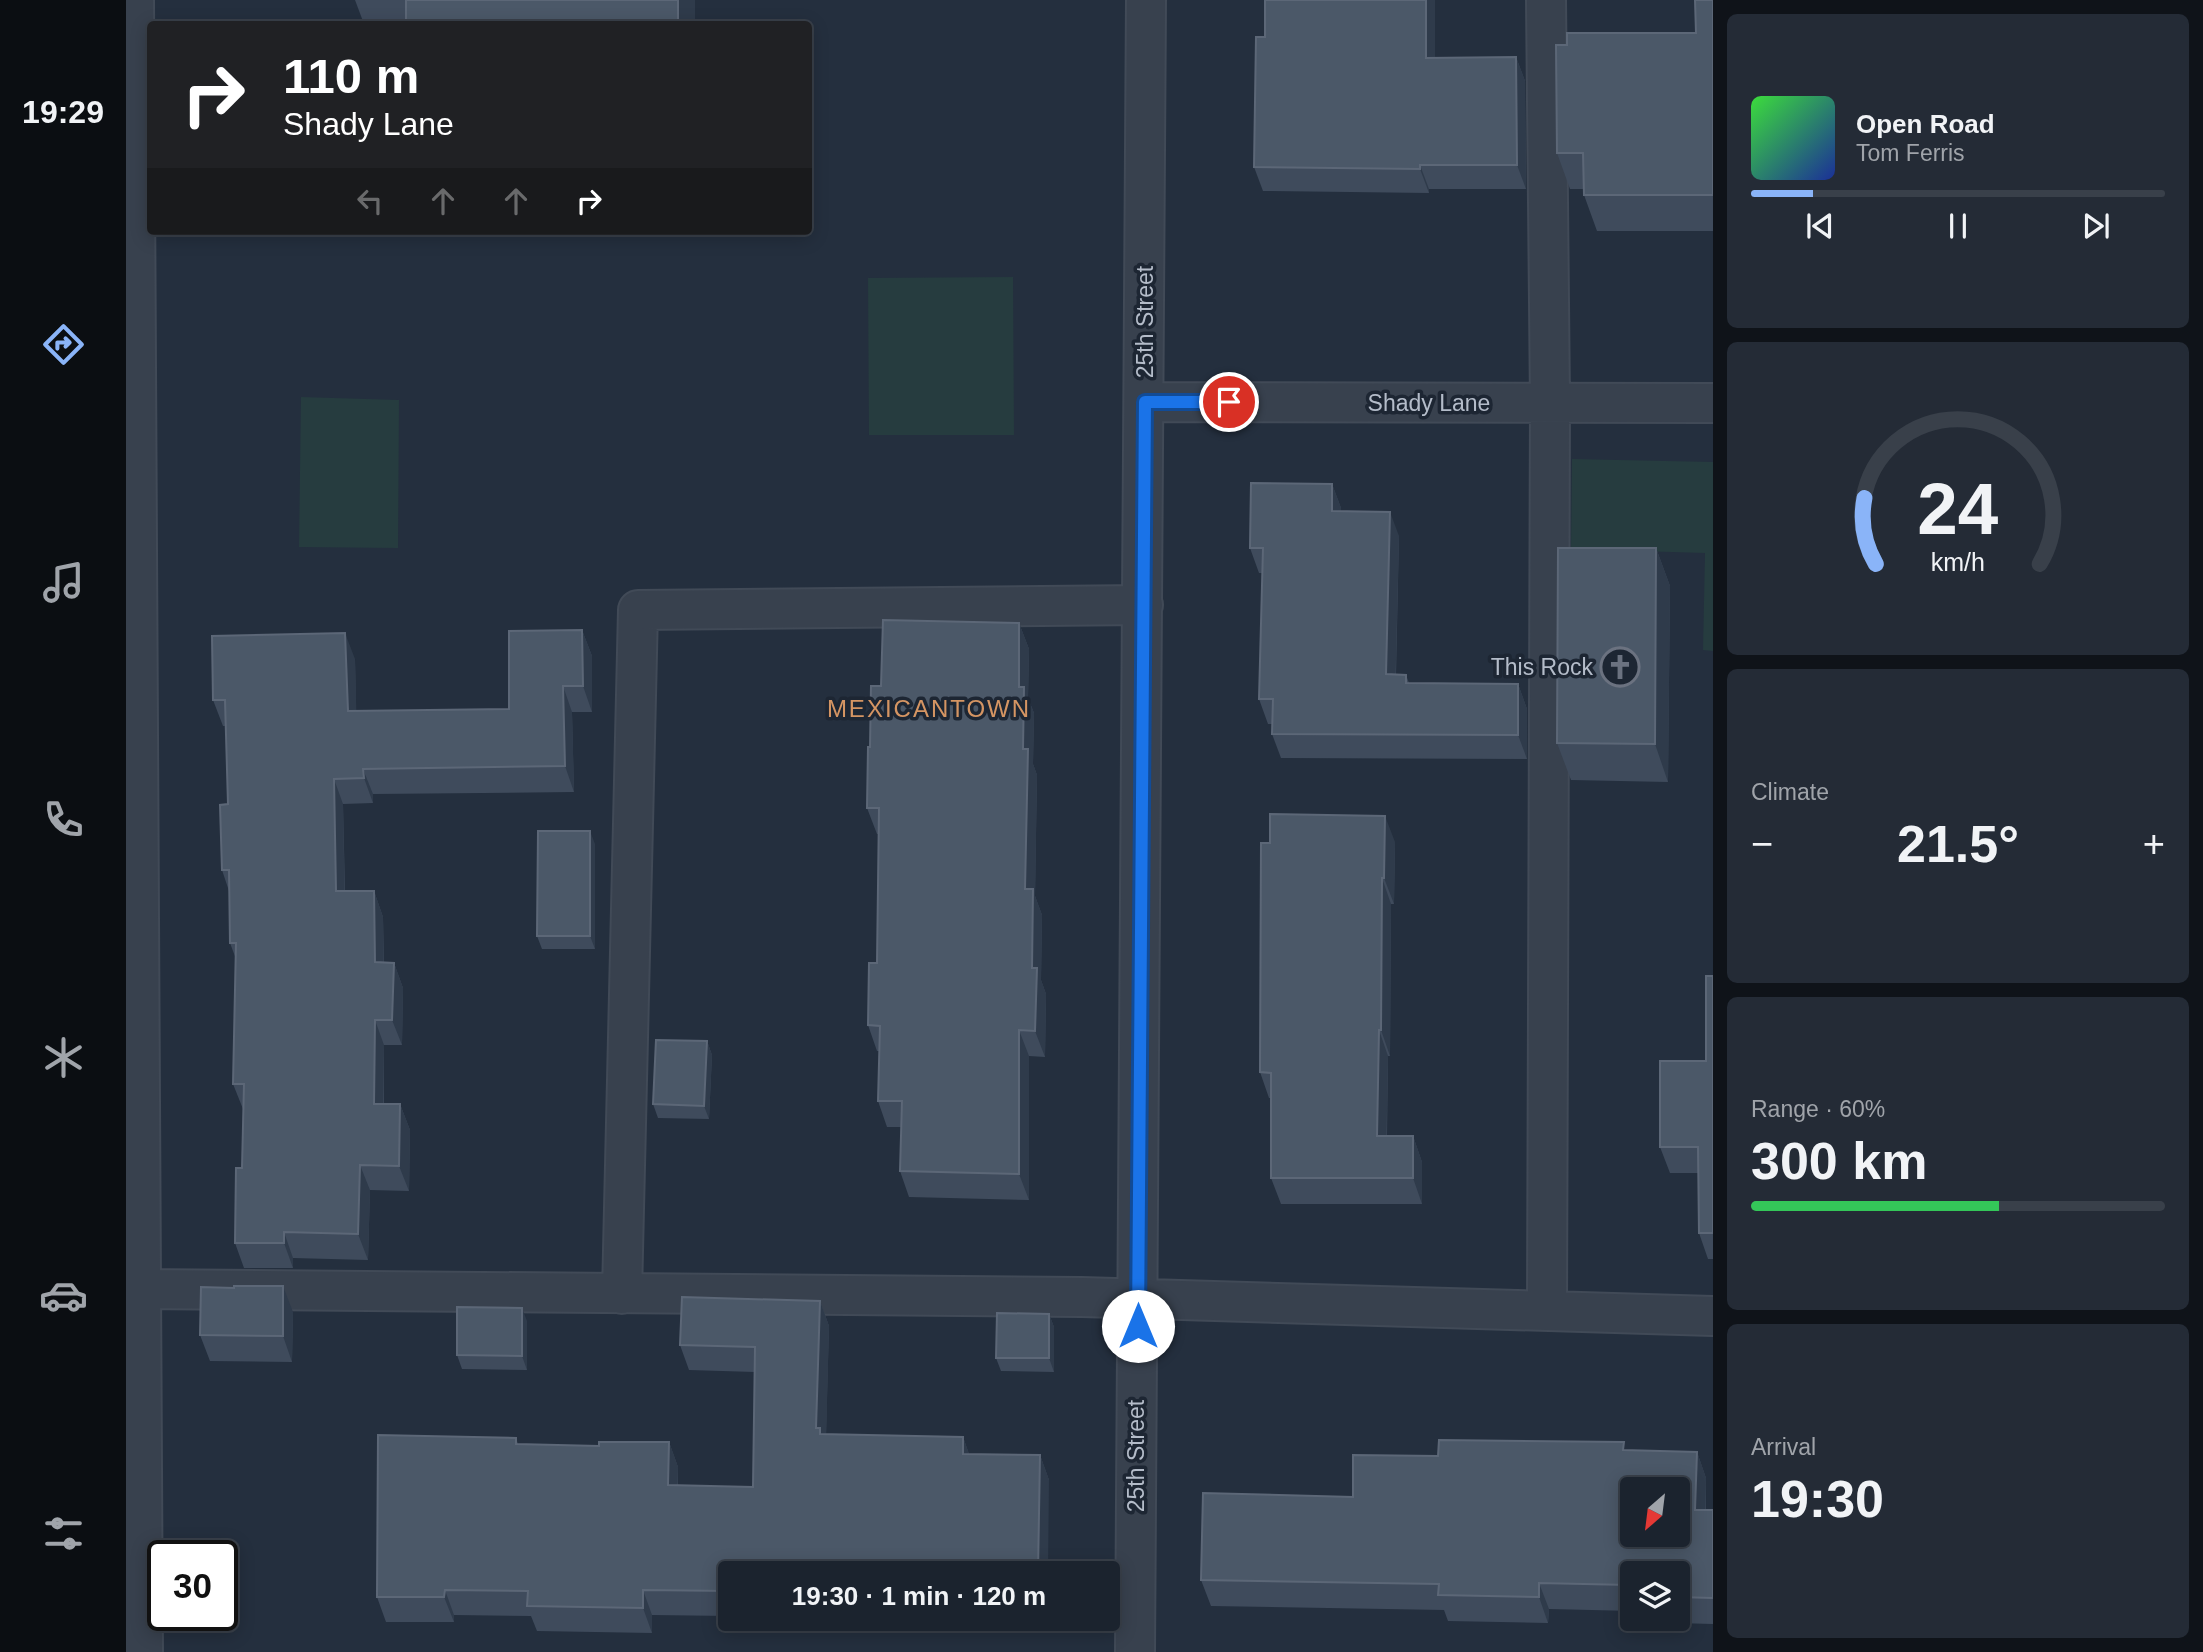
<!DOCTYPE html>
<meta charset="utf-8">
<style>
:root{--surface:#1b232e;--page:#242b36;--text:#f1f3f6;--muted:#a0a4aa;--line:#39404a;--accent:#8ab4f8}
body{margin:0;font-family:Helvetica,sans-serif;background:var(--page);color:var(--text);height:100vh;display:flex;flex-direction:column;font-size:26px;white-space:nowrap}
*{box-sizing:border-box;margin:0}
p{font-size:23px;color:var(--muted)}
.icon{flex:none;width:38px;height:38px;fill:none;stroke:currentColor;stroke-width:2;stroke-linecap:round;stroke-linejoin:round}
.map{position:relative;flex:1;overflow:hidden}
.sheet{display:flex;flex-direction:column;gap:14px;padding:14px;background:#0f1319;width:490px}
.sheet>*{flex:none}
.hud{position:absolute;left:21px;top:21px;width:665px;height:214px;border-radius:7px;box-shadow:0 4px 18px #0003,0 0 0 2px var(--line);background:#202124;color:#fff;overflow:hidden}
.needle{width:46px;rotate:208deg}
.controls{position:absolute;left:1494px;top:1477px;display:grid;gap:14px}
.controls a{display:grid;place-items:center;width:70px;height:70px;border-radius:7px;background:var(--surface);box-shadow:0 4px 18px #0003,0 0 0 2px var(--line);font-size:35px}
.speed{position:absolute;left:21px;top:1540px;display:flex;gap:14px;font-size:35px;font-weight:700;text-align:center}
.speed>*{display:grid;place-content:center;width:91px;height:91px;border-radius:50%;background:var(--surface);box-shadow:0 4px 18px #0003,0 0 0 2px var(--line);line-height:1}
.speed .limit{border:4px solid #111;border-radius:10px;background:#fff;color:#111}
.pin{position:absolute;display:grid;place-items:center;width:60px;height:60px;color:#fff;margin:-30px;border:4px solid #fff;border-radius:50%;box-shadow:0 2px 7px #0007}
.me{position:absolute;width:77px;margin:-38px;rotate:0deg;stroke-linejoin:round;filter:drop-shadow(0 0 5px #0008)}
.turn{display:flex;align-items:center;gap:24px;height:147px;padding:0 21px;font-size:32px}
.turn .icon{width:91px;height:91px;stroke-width:2.5}
.turn b{display:block;font-size:49px;line-height:60px}
.lanes{display:flex;align-items:center;height:66px;padding:0 21px;background:#0003;justify-content:center;gap:35px;direction:ltr}
.lanes .off{opacity:.35}
.big{font-size:52px;font-weight:700;line-height:1.1}
.sheet .card{flex:1;display:flex;flex-direction:column;justify-content:center;gap:10px;min-width:0;padding:0 24px;border-radius:10px;background:var(--page)}
.sheet .dial{align-items:center;gap:0}
.dial svg{height:182px;overflow:visible;fill:none;stroke:var(--line);stroke-width:7;stroke-linecap:round;text-anchor:middle}
.dial text{fill:var(--text);stroke:none}
.song{display:flex;align-items:center;gap:21px}
.cover{width:84px;height:84px;border-radius:10px;background:linear-gradient(135deg,hsl(120 70% 55%),hsl(230 70% 35%))}
.played{height:7px;border-radius:4px;background:linear-gradient(90deg,var(--accent) 15%,var(--line) 15%)}
.keys{display:flex;justify-content:space-around;direction:ltr}
.heat{display:flex;justify-content:space-between;align-items:center;font-size:38px;direction:ltr}
.charge{height:10px;border-radius:5px;background:linear-gradient(90deg,#34c759 60%,var(--line) 0)}
.trip{position:absolute;left:592px;top:1561px;width:402px;height:70px;border-radius:7px;background:var(--surface);box-shadow:0 4px 18px #0003,0 0 0 2px var(--line);font-weight:700;line-height:70px;text-align:center}
main{display:flex;flex:1;min-height:0}
.menu{display:flex;flex-direction:column;width:126px;justify-content:space-around;align-items:center;background:#0b0e12;color:var(--muted)}
.menu .icon{width:49px;height:49px}
.menu .active{color:var(--accent)}
.menu b{font-size:32px;color:var(--text)}
.map>svg:first-child{display:block}
.green{fill:#263c3f}
.lines{fill:none;stroke-linecap:round;stroke-linejoin:round}
.minor-casing{stroke:#414a57;stroke-width:42}
.minor{stroke:#38414e;stroke-width:38}
.wall{fill:#3f4b5c}
.shaded-wall{fill:#2f3b4b}
.building{fill:#4b5868;stroke:#5c6777;stroke-width:2;fill-rule:evenodd}
.route-casing{stroke:#114b97;stroke-width:18}
.route{stroke:#1a73e8;stroke-width:12}
.labels{text-anchor:middle;stroke-width:7;stroke-linejoin:round;paint-order:stroke}
.street-label{font-size:23px;fill:#b4bcc9;stroke:#1d2633}
.poi-label{font-size:23px;fill:#b4bcc9;stroke:#1d2633;text-anchor:end}
.neighbourhood-label{font-size:24px;letter-spacing:2px;fill:#d59563;stroke:#1d2633}
</style>
<main>
<nav class="menu">
<b>19:29</b>
<svg class="icon active" aria-label="directions" viewBox="0 0 24 24"><path d="M12 3l9 9-9 9-9-9zM9 14v-3h6M13 9l2 2-2 2"/></svg>
<svg class="icon" aria-label="music" viewBox="0 0 24 24"><path d="M9 18V5l10-2v13"/><circle cx="6" cy="18" r="3"/><circle cx="16" cy="16" r="3"/></svg>
<svg class="icon" aria-label="phone" viewBox="0 0 24 24"><path d="M5 4h4l2 5-3 2q2 4 5 5l2-3 5 2v4C11 20 4 13 5 4z"/></svg>
<svg class="icon" aria-label="climate" viewBox="0 0 24 24"><path d="M12 3v18M4 7l16 10M4 17L20 7"/></svg>
<svg class="icon" aria-label="car" viewBox="0 0 24 24"><path d="M5 17H2v-5l4-1 3-4h7l3 4 3 1v5h-3M9 17h6M6 11h13"/><circle cx="7" cy="17" r="2"/><circle cx="17" cy="17" r="2"/></svg>
<svg class="icon" aria-label="filters" viewBox="0 0 24 24"><path d="M4 7h16M4 17h16"/><circle cx="9" cy="7" r="2"/><circle cx="15" cy="17" r="2"/></svg>
</nav>
<div class="map">
<svg width="1587" height="1652" viewBox="0 0 1587 1652">
<rect width="100%" height="100%" fill="#242f3e"/>
<!-- green -->
<path class="green" d="M 887,277 L 888,435 L 743,435 L 742,278 Z
M 175,397 L 273,400 L 272,548 L 173,547 Z
M 1446,459 L 1587,462 L 1587,651 L 1577,650 L 1579,553 L 1445,549 Z"/>
<g class="lines">
<!-- minor casing -->
<g class="minor-casing">
<path id="minor" d="M 8,0 L 17,1652
M 1420,0 L 1424,403 L 1421,1311
M 1019,402 L 1587,403
M 14,1289 L 956,1297 L 1587,1316
M 496,1294 L 512,610 L 1017,605
M 1009,1652 L 1020,0"/>
</g>
<!-- minor -->
<use href="#minor" class="minor"/>
</g>
<!-- wall -->
<path class="wall" d="M 229,0 L 569,0 L 569,24 L 238,24 Z
M 1309,0 L 1309,58 L 1390,57 L 1399,81 L 1400,189 L 1303,189 L 1303,193 L 1137,191 L 1128,167 L 1139,37 Z
M 1587,0 L 1587,231 L 1471,231 L 1458,195 L 1457,189 L 1444,189 L 1431,153 L 1441,45 L 1570,33 Z
M 1206,484 L 1215,508 L 1215,512 L 1273,536 L 1270,675 L 1280,675 L 1283,683 L 1392,684 L 1401,709 L 1401,759 L 1155,758 L 1146,734 L 1146,724 L 1142,724 L 1133,699 L 1136,573 L 1133,573 L 1124,548 Z
M 1530,548 L 1544,586 L 1542,782 L 1445,780 L 1431,743 Z
M 893,623 L 903,649 L 902,698 L 908,713 L 907,764 L 911,775 L 909,896 L 916,915 L 915,980 L 920,994 L 919,1057 L 903,1056 L 903,1200 L 783,1197 L 774,1171 L 775,1127 L 761,1127 L 752,1101 L 753,1051 L 751,1051 L 742,1025 L 751,963 L 753,834 L 751,834 L 741,808 L 744,747 L 755,686 Z
M 456,630 L 466,656 L 466,712 L 446,712 L 448,792 L 247,794 L 247,803 L 217,804 L 219,891 L 248,891 L 257,917 L 258,962 L 268,963 L 277,988 L 276,1045 L 258,1045 L 258,1104 L 274,1104 L 284,1130 L 283,1191 L 244,1190 L 242,1260 L 167,1258 L 167,1268 L 118,1268 L 109,1243 L 116,1168 L 117,1109 L 107,1084 L 110,959 L 104,943 L 103,891 L 96,870 L 102,804 L 100,726 L 97,726 L 87,700 L 229,659 L 230,711 L 383,709 Z
M 1269,842 L 1268,904 L 1265,904 L 1264,1056 L 1262,1056 L 1261,1136 L 1287,1136 L 1296,1162 L 1296,1204 L 1155,1204 L 1145,1178 L 1145,1098 L 1143,1098 L 1134,1072 Z
M 469,844 L 469,949 L 416,949 L 411,936 Z
M 1587,976 L 1587,1259 L 1582,1259 L 1573,1233 L 1572,1173 L 1544,1173 L 1534,1147 L 1580,1061 Z
M 581,1041 L 586,1055 L 583,1119 L 532,1118 L 527,1104 Z
M 694,1301 L 703,1326 L 700,1434 L 837,1437 L 843,1454 L 914,1455 L 923,1480 L 604,1573 L 604,1616 L 526,1615 L 526,1633 L 411,1631 L 405,1616 L 328,1615 L 328,1622 L 260,1622 L 251,1597 L 390,1438 L 392,1444 L 473,1446 L 543,1442 L 552,1467 L 552,1486 L 627,1487 L 629,1372 L 563,1370 L 554,1345 Z
M 167,1312 L 166,1362 L 84,1361 L 74,1335 Z
M 923,1314 L 928,1327 L 928,1372 L 875,1371 L 870,1358 Z
M 401,1321 L 401,1370 L 336,1369 L 331,1355 Z
M 1571,1452 L 1580,1478 L 1580,1510 L 1587,1510 L 1587,1624 L 1512,1622 L 1511,1619 L 1552,1619 L 1552,1573 L 1507,1573 L 1507,1611 L 1423,1609 L 1422,1623 L 1322,1621 L 1318,1610 L 1085,1606 L 1075,1580 L 1227,1497 L 1312,1456 Z
M 872,1619 L 921,1619 L 921,1620 Z"/>
<!-- shaded-wall -->
<path class="shaded-wall" d="M 552,0 L 569,0 L 569,24 L 552,24 Z
M 1300,0 L 1309,0 L 1309,82 L 1300,58 Z
M 1390,57 L 1399,81 L 1400,189 L 1391,165 Z
M 1294,165 L 1303,189 L 1303,193 L 1294,169 Z
M 1206,484 L 1215,508 L 1215,536 L 1206,511 Z
M 1264,512 L 1273,536 L 1269,699 L 1260,674 Z
M 1530,548 L 1544,586 L 1542,782 L 1529,744 Z
M 893,623 L 903,649 L 902,698 L 908,713 L 907,764 L 911,775 L 909,896 L 916,915 L 915,980 L 920,994 L 919,1057 L 909,1031 L 906,968 L 899,889 L 897,749 L 893,687 Z
M 456,630 L 466,656 L 466,712 L 457,686 Z
M 219,633 L 229,659 L 231,737 L 222,711 Z
M 1392,684 L 1401,709 L 1401,759 L 1392,735 Z
M 437,686 L 446,712 L 448,792 L 439,766 Z
M 237,769 L 247,794 L 247,803 L 238,778 Z
M 208,779 L 217,804 L 219,917 L 210,891 Z
M 1259,816 L 1269,842 L 1268,904 L 1258,878 Z
M 464,831 L 469,844 L 469,949 L 464,936 Z
M 1256,878 L 1265,904 L 1264,1056 L 1255,1030 Z
M 248,891 L 257,917 L 258,988 L 249,962 Z
M 268,963 L 277,988 L 276,1045 L 266,1020 Z
M 249,1020 L 258,1045 L 257,1129 L 248,1104 Z
M 893,1030 L 903,1056 L 903,1200 L 893,1174 Z
M 1253,1030 L 1262,1056 L 1260,1162 L 1251,1136 Z
M 581,1041 L 586,1055 L 583,1119 L 578,1106 Z
M 274,1104 L 284,1130 L 283,1191 L 273,1166 Z
M 1287,1136 L 1296,1162 L 1296,1204 L 1287,1178 Z
M 234,1165 L 244,1190 L 242,1260 L 232,1234 Z
M 158,1232 L 167,1258 L 167,1268 L 158,1243 Z
M 157,1286 L 167,1312 L 166,1362 L 157,1336 Z
M 694,1301 L 703,1326 L 700,1443 L 690,1428 Z
M 396,1308 L 401,1321 L 401,1370 L 396,1356 Z
M 923,1314 L 928,1327 L 928,1372 L 923,1358 Z
M 837,1437 L 846,1462 L 837,1454 Z
M 543,1442 L 552,1467 L 551,1511 L 542,1485 Z
M 1571,1452 L 1580,1478 L 1579,1536 L 1569,1510 Z
M 914,1455 L 923,1480 L 922,1573 L 912,1573 Z
M 1413,1583 L 1423,1609 L 1422,1623 L 1413,1597 Z
M 319,1590 L 328,1615 L 328,1622 L 318,1597 Z
M 517,1590 L 526,1615 L 526,1633 L 517,1608 Z"/>
<!-- building -->
<path class="building" d="M 280,0 L 552,0 L 552,24 L 280,24 Z
M 1139,0 L 1300,0 L 1300,58 L 1390,57 L 1391,165 L 1294,165 L 1294,169 L 1128,167 L 1130,37 L 1139,37 Z
M 1569,0 L 1587,0 L 1587,195 L 1458,195 L 1457,153 L 1431,153 L 1430,45 L 1441,45 L 1441,33 L 1570,33 Z
M 1125,483 L 1206,484 L 1206,511 L 1264,512 L 1260,674 L 1280,675 L 1280,683 L 1392,684 L 1392,735 L 1146,734 L 1147,699 L 1133,699 L 1137,548 L 1124,548 Z
M 1432,548 L 1530,548 L 1529,744 L 1431,743 Z
M 757,620 L 893,623 L 893,687 L 898,687 L 897,749 L 902,749 L 899,889 L 907,889 L 906,968 L 911,968 L 909,1031 L 893,1030 L 893,1174 L 774,1171 L 776,1101 L 752,1101 L 754,1026 L 742,1025 L 743,963 L 751,963 L 753,808 L 741,808 L 742,747 L 744,747 L 745,686 L 755,686 Z
M 456,630 L 457,686 L 437,686 L 439,766 L 237,769 L 238,778 L 208,779 L 210,891 L 248,891 L 249,962 L 268,963 L 266,1020 L 249,1020 L 248,1104 L 274,1104 L 273,1166 L 234,1165 L 232,1234 L 158,1232 L 158,1243 L 109,1243 L 110,1168 L 116,1168 L 118,1084 L 107,1084 L 110,943 L 104,943 L 103,870 L 96,870 L 94,805 L 102,804 L 99,700 L 87,700 L 86,636 L 219,633 L 222,711 L 383,709 L 383,631 Z
M 1144,814 L 1259,816 L 1258,878 L 1256,878 L 1255,1030 L 1253,1030 L 1251,1136 L 1287,1136 L 1287,1178 L 1145,1178 L 1145,1073 L 1134,1072 L 1135,843 L 1144,843 Z
M 412,831 L 464,831 L 464,936 L 411,936 Z
M 1580,976 L 1587,976 L 1587,1233 L 1573,1233 L 1572,1147 L 1534,1147 L 1534,1061 L 1580,1061 Z
M 530,1040 L 581,1041 L 578,1106 L 527,1104 Z
M 108,1286 L 157,1286 L 157,1336 L 74,1335 L 75,1287 L 108,1288 Z
M 556,1297 L 694,1301 L 690,1428 L 694,1428 L 694,1434 L 837,1437 L 837,1454 L 914,1455 L 912,1573 L 604,1573 L 604,1591 L 517,1590 L 517,1608 L 401,1606 L 402,1591 L 319,1590 L 318,1597 L 251,1597 L 252,1435 L 390,1438 L 390,1444 L 473,1446 L 473,1442 L 543,1442 L 542,1485 L 627,1487 L 629,1347 L 554,1345 Z
M 331,1307 L 396,1308 L 396,1356 L 331,1355 Z
M 871,1313 L 923,1314 L 923,1358 L 870,1358 Z
M 1313,1440 L 1498,1442 L 1497,1450 L 1571,1452 L 1569,1510 L 1587,1510 L 1587,1598 L 1552,1597 L 1552,1573 L 1507,1573 L 1507,1596 L 1503,1595 L 1503,1585 L 1413,1583 L 1413,1597 L 1312,1595 L 1313,1584 L 1075,1580 L 1077,1493 L 1227,1497 L 1227,1455 L 1312,1456 ZM 1507,1489 L 1552,1489 L 1552,1535 L 1507,1535 Z"/>
<g class="lines">
<!-- route casing -->
<g class="route-casing">
<path id="route" d="M 1012,1326 L 1019,402 L 1103,402"/>
</g>
<!-- route -->
<use href="#route" class="route"/>
</g>
<!-- icons -->
<defs>
<g id="church-ring" transform="scale(2.0125)"><circle r="9.5" fill="#1d2633" stroke="#6b7280" stroke-width="1.5"/><path d="M-1.2-6h2.4v3.5h3.3v2.4h-3.3V6h-2.4V-.1h-3.3v-2.4h3.3Z" fill="#6b7280"/></g>
</defs>
<g fill-rule="evenodd">
<use href="#church-ring" x="1494" y="667"/>
</g>
<g class="labels">
<!-- street labels -->
<g class="street-label">
<text transform="translate(1019 322) rotate(-90)" y="8">25th Street</text>
<text x="1303" y="411">Shady Lane</text>
<text transform="translate(1010 1456) rotate(-90)" y="8">25th Street</text>
</g>
<!-- poi labels -->
<g class="poi-label">
<text x="1467" y="675">This Rock</text>
</g>
<!-- neighbourhood labels -->
<g class="neighbourhood-label">
<text x="803" y="717">MEXICANTOWN</text>
</g>
</g>
</svg>
<div class="controls">
<a><svg class="needle" viewBox="-14 -14 28 28"><path d="M0-13l5 13h-10z" fill="#e53935"/><path d="M0 13l5-13h-10z" fill="#a0a4aa"/></svg></a>
<a><svg class="icon" aria-label="layers" viewBox="0 0 24 24"><path d="M12 4l9 5-9 5-9-5zM3 14l9 5 9-5"/></svg></a>
</div>
<div class="speed"><div class="limit">30</div></div>
<div class="pin" style="left:1103px;top:402px;background:#d93025"><svg class="icon" aria-label="arrive" viewBox="0 0 24 24"><path d="M6 21V4h12l-3 4 3 4H6"/></svg></div>
<svg class="me" style="left:1012px;top:1326px" viewBox="-20 -20 40 40"><circle r="19" fill="#fff"/><path d="M0-13L10 11 0 6-10 11z" fill="#1a73e8"/></svg>
<div class="trip">19:30 · 1 min · 120 m</div>
<div class="hud">
<div class="turn"><svg class="icon" aria-label="right" viewBox="0 0 24 24"><path d="M7 20v-9h11M14 6l5 5-5 5"/></svg><div><b>110 m</b>Shady Lane</div></div>
<div class="lanes"><svg class="icon off" aria-label="left" viewBox="0 0 24 24"><path d="M17 20v-9H6M10 6l-5 5 5 5"/></svg><svg class="icon off" aria-label="ahead" viewBox="0 0 24 24"><path d="M12 20V5M6 11l6-6 6 6"/></svg><svg class="icon off" aria-label="ahead" viewBox="0 0 24 24"><path d="M12 20V5M6 11l6-6 6 6"/></svg><svg class="icon" aria-label="right" viewBox="0 0 24 24"><path d="M7 20v-9h11M14 6l5 5-5 5"/></svg></div>
</div>
</div>
<section class="sheet">
<div class="card">
<div class="song"><i class="cover"></i><div><b>Open Road</b><p>Tom Ferris</p></div></div>
<div class="played"></div>
<div class="keys"><svg class="icon" aria-label="previous" viewBox="0 0 24 24"><path d="M18 5L8 12l10 7zM5 5v14"/></svg><svg class="icon" aria-label="pause" viewBox="0 0 24 24"><path d="M8 5v14M16 5v14"/></svg><svg class="icon" aria-label="next" viewBox="0 0 24 24"><path d="M6 5l10 7-10 7zM19 5v14"/></svg></div>
</div>
<div class="card dial"><svg viewBox="0 0 100 80">
<path d="M14 69A42 42 0 1 1 86 69"/>
<path d="M14 69A42 42 0 0 1 9 40" stroke="#8ab4f8"/>
<text x="50" y="56" font-size="32" font-weight="700">24</text>
<text x="50" y="72" font-size="11">km/h</text>
</svg></div>
<div class="card"><p>Climate</p>
<div class="heat"><a>−</a><b class="big">21.5°</b><a>+</a></div>
</div>
<div class="card"><p>Range · 60%</p><b class="big">300 km</b><div class="charge"></div></div>
<div class="card"><p>Arrival</p><b class="big">19:30</b></div>
</section>
</main>
